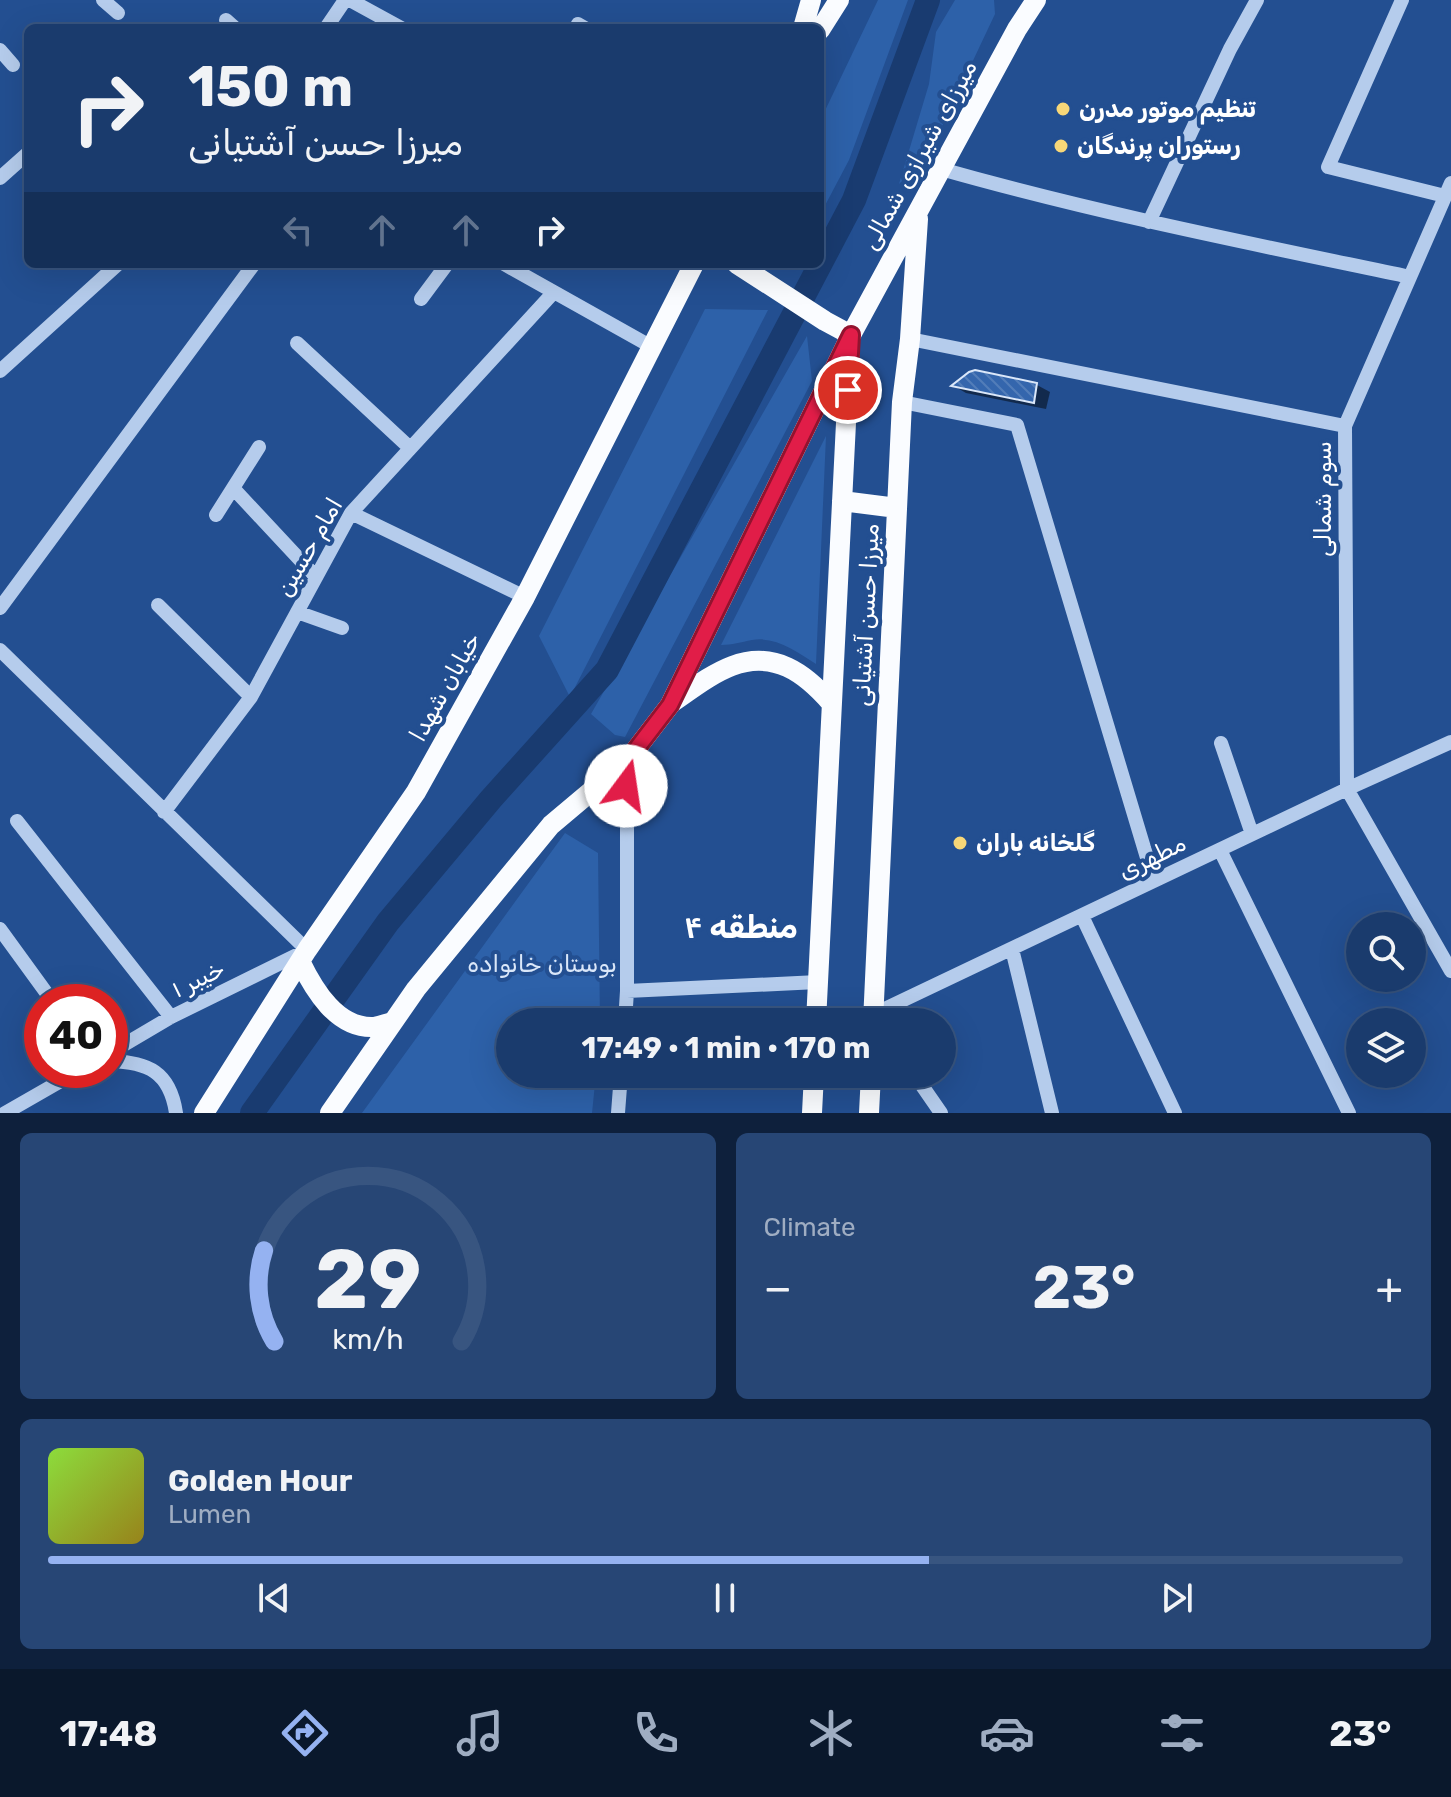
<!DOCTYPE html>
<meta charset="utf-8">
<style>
:root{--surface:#1a3b6d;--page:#274675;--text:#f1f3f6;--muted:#9fadc2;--line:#385580;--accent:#95b2f1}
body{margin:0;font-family:Rubik,"Noto Sans Arabic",sans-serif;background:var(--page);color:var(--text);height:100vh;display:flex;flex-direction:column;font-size:30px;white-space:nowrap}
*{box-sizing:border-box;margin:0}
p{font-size:26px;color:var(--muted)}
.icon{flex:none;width:44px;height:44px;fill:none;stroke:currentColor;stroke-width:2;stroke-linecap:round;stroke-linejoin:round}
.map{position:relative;height:1113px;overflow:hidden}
.sheet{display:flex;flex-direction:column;gap:20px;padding:20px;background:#0e203c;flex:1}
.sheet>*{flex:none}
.hud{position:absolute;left:24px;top:24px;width:800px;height:244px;border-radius:12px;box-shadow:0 8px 32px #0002,0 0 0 2px var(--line);background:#1a3b6d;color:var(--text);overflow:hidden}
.fabs{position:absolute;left:1346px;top:912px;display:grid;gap:16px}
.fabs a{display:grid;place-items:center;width:80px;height:80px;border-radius:50%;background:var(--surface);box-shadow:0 8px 32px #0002,0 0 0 2px var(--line);font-size:40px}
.speed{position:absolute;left:24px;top:984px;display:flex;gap:16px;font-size:40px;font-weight:700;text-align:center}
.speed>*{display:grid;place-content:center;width:104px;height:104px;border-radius:50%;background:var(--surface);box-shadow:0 8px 32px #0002,0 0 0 2px var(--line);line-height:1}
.speed .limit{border:12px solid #d22;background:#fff;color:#111}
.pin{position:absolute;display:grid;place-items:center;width:68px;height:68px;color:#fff;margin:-34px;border:4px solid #fff;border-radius:50%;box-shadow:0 2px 8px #0007}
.me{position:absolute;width:88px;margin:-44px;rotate:14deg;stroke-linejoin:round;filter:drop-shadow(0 0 6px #0008)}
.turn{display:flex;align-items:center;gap:28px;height:168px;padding:0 32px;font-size:36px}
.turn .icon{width:104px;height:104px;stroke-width:2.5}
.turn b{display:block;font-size:56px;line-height:68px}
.lanes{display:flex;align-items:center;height:76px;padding:0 32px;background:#0003;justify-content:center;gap:40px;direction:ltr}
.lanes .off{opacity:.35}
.big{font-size:60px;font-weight:700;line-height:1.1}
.sheet .widget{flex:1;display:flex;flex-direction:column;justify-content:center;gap:12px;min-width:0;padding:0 28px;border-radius:12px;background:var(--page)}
.sheet .dial{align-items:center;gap:0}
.dial svg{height:208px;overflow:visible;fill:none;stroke:var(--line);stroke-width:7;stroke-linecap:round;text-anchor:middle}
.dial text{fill:var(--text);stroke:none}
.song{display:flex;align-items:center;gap:24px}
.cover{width:96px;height:96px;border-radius:12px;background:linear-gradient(135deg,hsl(90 70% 55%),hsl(50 70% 35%))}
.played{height:8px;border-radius:4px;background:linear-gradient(90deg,var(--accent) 65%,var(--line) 65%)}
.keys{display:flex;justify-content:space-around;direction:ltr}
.heat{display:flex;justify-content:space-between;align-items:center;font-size:44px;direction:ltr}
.sheet .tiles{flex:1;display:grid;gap:20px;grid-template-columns:1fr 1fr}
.widget:last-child{grid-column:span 2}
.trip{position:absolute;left:496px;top:1008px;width:460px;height:80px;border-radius:40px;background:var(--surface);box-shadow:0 8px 32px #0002,0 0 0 2px var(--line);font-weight:700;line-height:80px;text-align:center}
.tabs{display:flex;height:128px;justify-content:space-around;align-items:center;background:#0a182c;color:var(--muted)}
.tabs .icon{width:56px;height:56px}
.tabs .on{color:var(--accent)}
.tabs b{font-size:36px;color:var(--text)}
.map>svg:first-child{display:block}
.green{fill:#2d61a9}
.shadow{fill:#0007}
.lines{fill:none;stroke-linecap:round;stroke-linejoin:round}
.canal{stroke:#193b70;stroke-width:24}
.building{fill:url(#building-back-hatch);stroke:#dae7f9;stroke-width:2}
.minor{stroke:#b5ccec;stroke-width:14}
.major{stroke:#fafcff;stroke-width:20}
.route-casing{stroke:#92132f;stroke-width:20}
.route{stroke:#e11d48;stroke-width:14}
.poi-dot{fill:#f7d778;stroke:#234f91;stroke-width:3}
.labels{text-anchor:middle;stroke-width:8;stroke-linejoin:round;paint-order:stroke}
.poi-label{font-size:24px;font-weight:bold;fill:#fff;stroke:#234f91;text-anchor:start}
.street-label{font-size:24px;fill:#fff;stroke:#234f91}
.park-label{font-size:24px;fill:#dae7f9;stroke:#234f91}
.district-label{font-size:32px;font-weight:bold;fill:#fff;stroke:#234f91}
</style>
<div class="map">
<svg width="1451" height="1113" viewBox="0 0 1451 1113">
<defs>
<pattern id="building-back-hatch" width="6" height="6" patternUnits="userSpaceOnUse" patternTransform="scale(2)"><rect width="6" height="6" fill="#3466ad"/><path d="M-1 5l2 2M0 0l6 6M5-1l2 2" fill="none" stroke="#527db9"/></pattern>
</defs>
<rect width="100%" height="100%" fill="#234f91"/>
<!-- green -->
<path class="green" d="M 878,0 L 908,0 L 849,160 L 820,215 L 820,121 Z
M 955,0 L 994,0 L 995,14 L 928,156 L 899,184 L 929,84 L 936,32 Z
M 705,309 L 768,310 L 570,697 L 539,636 Z
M 807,336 L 812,381 L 625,737 L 615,735 L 591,714 Z
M 826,436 L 816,664 C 797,652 776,636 752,640 C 741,642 732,645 721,645 Z
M 565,833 L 598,853 L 600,1022 L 510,1022 L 510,1074 L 596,1074 L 592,1113 L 362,1113 Z"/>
<!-- shadow -->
<path class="shadow" d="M 1037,385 L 1050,392 L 1046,409 L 966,393 L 954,386 Z"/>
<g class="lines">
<!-- canal -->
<path class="canal" d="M 252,1113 L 388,922 L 491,799 L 607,670 L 854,200 L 928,0"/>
</g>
<!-- building -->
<path class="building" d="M 975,370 L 1037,383 L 1034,403 L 951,386 L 969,372 Z"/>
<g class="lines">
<!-- minor -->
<path class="minor" d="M 103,0 L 118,13
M 350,0 L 401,28
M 1402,0 L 1328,167 L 1445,196
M 226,20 L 235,28
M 326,28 L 345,0
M 576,28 L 578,24 L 585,28
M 0,50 L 13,65
M 941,169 C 1096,213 1253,244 1410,277
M 0,178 L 28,153
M 1451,183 L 1345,426 L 1347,789 L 1451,971
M 1149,222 L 1230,49 L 1257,0
M 504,264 L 652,347
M 421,299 L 447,264
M 910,339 L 1345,426
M 297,343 L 410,448
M 0,371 L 118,264
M 902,402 L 1017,425 L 1154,881
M 233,488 L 316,577
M 351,513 L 525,597
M 216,515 L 259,447
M 158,605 L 251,697
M 0,608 L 254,264
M 297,612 L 342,628
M 0,650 L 307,950 L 171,1017 L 110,1053
M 1221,743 L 1252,834
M 164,812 L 251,697 L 351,513 L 554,292
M 17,821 L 171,1017
M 1220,850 L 1349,1113
M 1082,916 L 1175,1113
M 0,929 L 53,1002
M 1012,949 L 1052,1113
M 627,991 L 818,982
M 877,1018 L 874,1014 L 1347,789 L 1451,742
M 625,1022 L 627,991 L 627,761
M 110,1061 C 148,1062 170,1072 176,1113
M 914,1074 L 941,1113
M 5,1113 L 80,1070
M 618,1113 L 621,1074"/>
<!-- major -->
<path class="major" d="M 803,28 L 811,0
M 820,30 L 839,0
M 737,264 L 825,321 L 851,335
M 842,501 L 897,508
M 673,702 C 692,689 711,674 732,666 C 774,650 805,673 831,703
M 300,961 C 314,990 337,1029 374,1027 C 380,1026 388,1023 393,1022
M 816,1022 L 850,343
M 873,1022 L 902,402 L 910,339 L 918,219
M 204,1113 L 307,950 L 416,792 L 525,597 L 694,264
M 330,1113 L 416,989 L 551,825 L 627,761 L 670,705 L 851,335 L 1017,29 L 1036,0
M 812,1113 L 814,1074
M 869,1113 L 871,1074"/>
</g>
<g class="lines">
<!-- route casing -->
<g class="route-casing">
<path id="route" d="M 626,786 L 627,761 L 670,705 L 851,335 L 848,390"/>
</g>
<!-- route -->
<use href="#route" class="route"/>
</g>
<!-- markers -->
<g class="poi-dot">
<circle cx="1063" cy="109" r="8"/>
<circle cx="1061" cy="146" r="8"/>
<circle cx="960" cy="843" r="8"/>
</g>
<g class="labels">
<!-- poi labels -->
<g class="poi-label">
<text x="1079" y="117">تنظیم موتور مدرن</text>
<text x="1077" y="154">رستوران پرندگان</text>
<text x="976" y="851">گلخانه باران</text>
</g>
<!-- street labels -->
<g class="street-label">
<text transform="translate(919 155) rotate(-61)" y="8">میرزای شیرازی شمالی</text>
<text transform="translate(1323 499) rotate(-90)" y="8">سوم شمالی</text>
<text transform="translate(309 547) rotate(-60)" y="8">امام حسین</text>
<text transform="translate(866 615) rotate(-87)" y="8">میرزا حسن آشتیانی</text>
<text transform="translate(445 687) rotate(-61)" y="8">خیابان شهدا</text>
<text transform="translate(1152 857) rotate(-26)" y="8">مطهری</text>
<text transform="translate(198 979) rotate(-26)" y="8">خیبر ۱</text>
</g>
<!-- park labels -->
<g class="park-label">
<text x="542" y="972">بوستان خانواده</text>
</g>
<!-- district labels -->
<g class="district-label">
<text x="741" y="938">منطقه ۴</text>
</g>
</g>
</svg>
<div class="fabs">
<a><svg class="icon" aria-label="search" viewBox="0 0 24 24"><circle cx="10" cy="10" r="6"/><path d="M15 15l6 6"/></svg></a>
<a><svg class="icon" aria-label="layers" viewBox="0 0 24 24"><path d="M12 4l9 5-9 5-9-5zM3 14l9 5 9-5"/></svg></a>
</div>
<div class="speed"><div class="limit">40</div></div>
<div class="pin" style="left:848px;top:390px;background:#d93025"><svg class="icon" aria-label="arrive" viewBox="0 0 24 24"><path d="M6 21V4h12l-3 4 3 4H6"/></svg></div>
<svg class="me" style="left:626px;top:786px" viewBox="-20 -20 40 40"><circle r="19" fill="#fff"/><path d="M0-13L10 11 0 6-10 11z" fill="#e11d48"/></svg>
<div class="trip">17:49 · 1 min · 170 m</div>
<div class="hud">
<div class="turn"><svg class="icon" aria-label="right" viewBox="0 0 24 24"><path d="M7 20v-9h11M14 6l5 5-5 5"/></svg><div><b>150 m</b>میرزا حسن آشتیانی</div></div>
<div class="lanes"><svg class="icon off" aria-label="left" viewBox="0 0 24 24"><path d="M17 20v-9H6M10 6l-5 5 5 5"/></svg><svg class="icon off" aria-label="ahead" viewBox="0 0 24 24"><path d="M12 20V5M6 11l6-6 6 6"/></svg><svg class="icon off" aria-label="ahead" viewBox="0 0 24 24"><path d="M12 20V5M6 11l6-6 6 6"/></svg><svg class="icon" aria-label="right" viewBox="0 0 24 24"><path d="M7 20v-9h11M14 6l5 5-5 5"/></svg></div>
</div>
</div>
<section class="sheet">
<div class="tiles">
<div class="widget dial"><svg viewBox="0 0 100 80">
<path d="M14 69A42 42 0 1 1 86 69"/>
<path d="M14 69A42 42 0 0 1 10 34" stroke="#95b2f1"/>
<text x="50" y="56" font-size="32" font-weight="700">29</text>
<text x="50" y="72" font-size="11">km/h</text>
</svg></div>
<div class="widget"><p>Climate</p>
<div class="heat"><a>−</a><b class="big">23°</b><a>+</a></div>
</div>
<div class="widget">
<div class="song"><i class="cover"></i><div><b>Golden Hour</b><p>Lumen</p></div></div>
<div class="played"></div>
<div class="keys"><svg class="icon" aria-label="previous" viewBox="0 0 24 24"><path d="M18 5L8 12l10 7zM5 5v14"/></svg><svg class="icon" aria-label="pause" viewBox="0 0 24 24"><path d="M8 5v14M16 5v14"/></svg><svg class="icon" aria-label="next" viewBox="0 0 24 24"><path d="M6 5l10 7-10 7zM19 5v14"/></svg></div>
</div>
</div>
</section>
<nav class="tabs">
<b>17:48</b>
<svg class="icon on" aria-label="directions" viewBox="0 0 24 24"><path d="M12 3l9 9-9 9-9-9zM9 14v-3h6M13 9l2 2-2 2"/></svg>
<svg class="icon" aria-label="music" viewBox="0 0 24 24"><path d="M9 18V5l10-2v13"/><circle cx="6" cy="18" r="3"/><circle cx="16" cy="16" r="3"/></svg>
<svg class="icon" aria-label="phone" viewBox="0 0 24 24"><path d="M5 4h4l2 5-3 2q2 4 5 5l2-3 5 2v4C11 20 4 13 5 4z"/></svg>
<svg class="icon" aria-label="climate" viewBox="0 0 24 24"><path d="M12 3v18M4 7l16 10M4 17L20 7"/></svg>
<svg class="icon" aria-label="car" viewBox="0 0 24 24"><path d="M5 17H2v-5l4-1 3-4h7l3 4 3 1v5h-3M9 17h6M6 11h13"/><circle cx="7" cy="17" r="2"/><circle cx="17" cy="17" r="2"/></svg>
<svg class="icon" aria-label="filters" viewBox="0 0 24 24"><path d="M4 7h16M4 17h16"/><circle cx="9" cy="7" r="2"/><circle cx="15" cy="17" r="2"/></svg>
<b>23°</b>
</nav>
